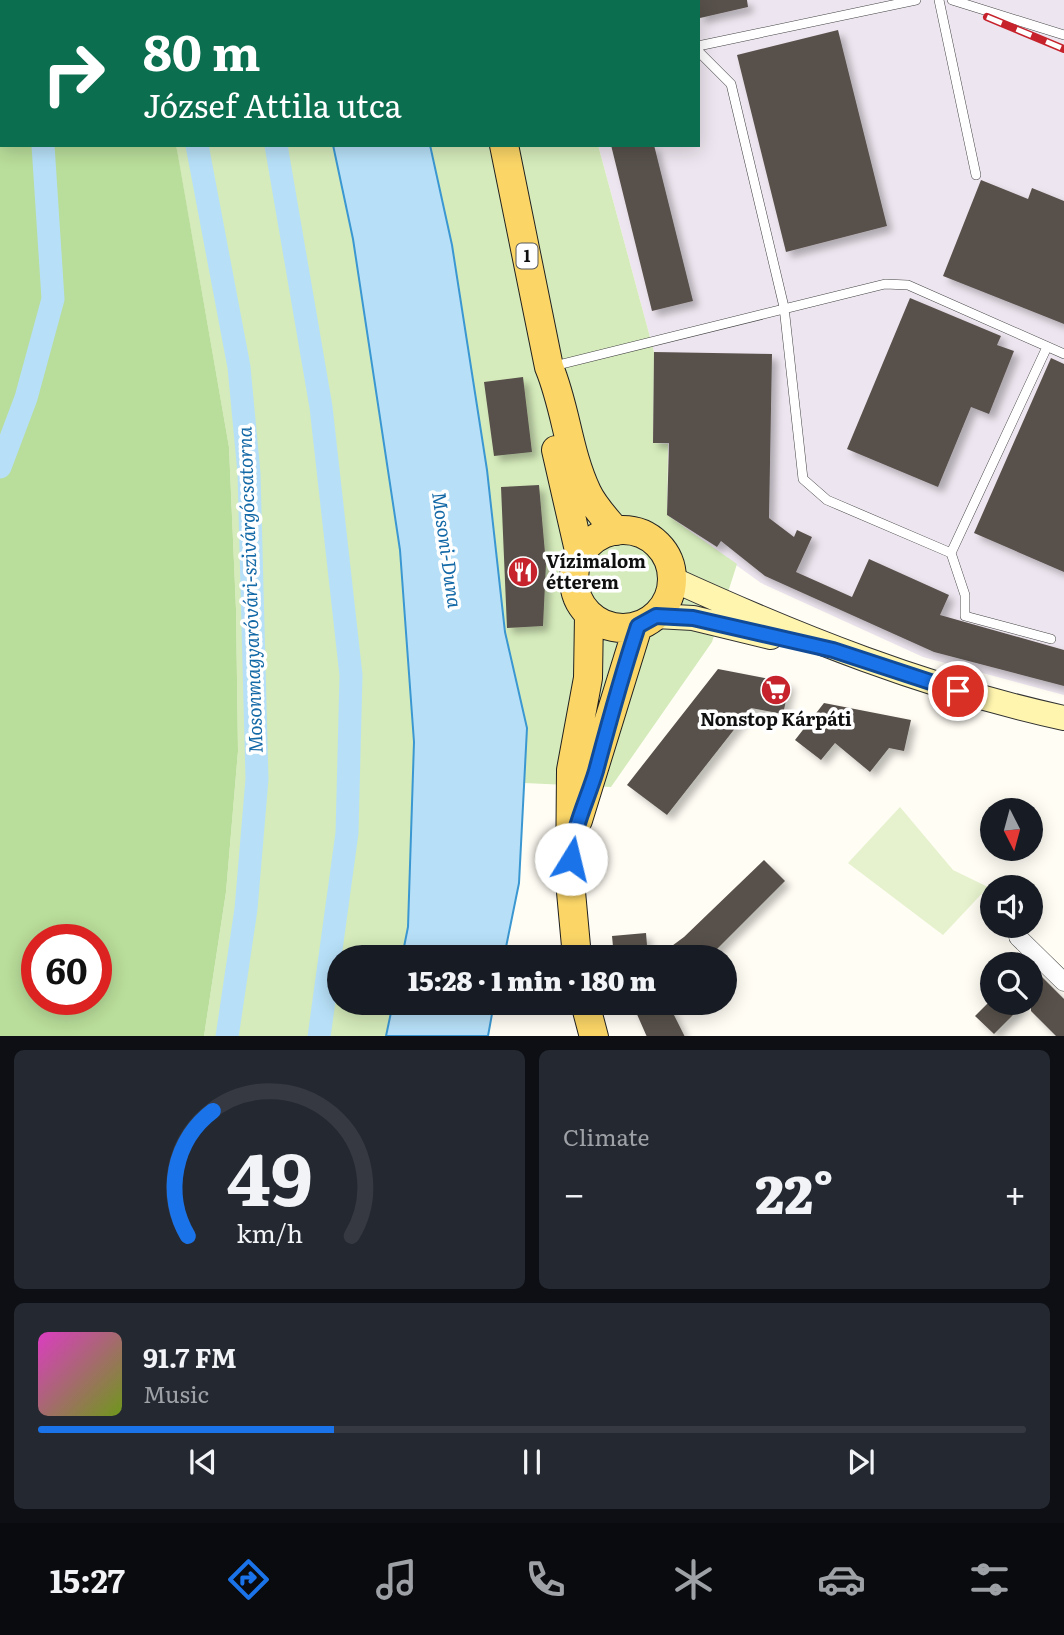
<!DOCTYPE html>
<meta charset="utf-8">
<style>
:root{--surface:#171b24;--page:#242831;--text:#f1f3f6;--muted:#9ea1a6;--line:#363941;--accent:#1a73e8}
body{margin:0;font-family:Literata,serif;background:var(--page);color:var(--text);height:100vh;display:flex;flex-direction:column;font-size:26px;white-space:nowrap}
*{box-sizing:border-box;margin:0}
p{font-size:23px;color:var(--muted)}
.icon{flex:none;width:38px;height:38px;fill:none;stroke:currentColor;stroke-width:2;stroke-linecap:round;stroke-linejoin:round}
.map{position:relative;height:1036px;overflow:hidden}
.drawer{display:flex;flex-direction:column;gap:14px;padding:14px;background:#0d0f14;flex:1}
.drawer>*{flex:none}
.top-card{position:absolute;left:0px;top:0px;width:700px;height:147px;box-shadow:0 4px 18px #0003;background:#0b6e4f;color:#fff;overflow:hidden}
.needle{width:46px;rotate:174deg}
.buttons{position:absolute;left:980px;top:798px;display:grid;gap:14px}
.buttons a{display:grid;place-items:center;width:63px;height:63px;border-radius:50%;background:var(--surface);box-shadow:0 4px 18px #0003;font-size:35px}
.speed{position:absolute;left:21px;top:924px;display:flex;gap:14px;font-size:35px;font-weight:700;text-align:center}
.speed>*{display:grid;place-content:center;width:91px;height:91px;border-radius:50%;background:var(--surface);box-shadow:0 4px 18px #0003;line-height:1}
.speed .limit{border:10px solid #d22;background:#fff;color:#111}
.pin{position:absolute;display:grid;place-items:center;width:60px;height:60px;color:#fff;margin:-30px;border:4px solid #fff;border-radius:50%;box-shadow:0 2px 7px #0007}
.me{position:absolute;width:77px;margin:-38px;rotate:9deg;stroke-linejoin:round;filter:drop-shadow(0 0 5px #0008)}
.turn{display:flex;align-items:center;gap:24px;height:147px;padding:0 28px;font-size:32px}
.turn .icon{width:91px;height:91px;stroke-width:2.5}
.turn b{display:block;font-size:49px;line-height:60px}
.big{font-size:52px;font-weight:800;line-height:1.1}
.drawer .widget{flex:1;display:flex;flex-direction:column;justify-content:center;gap:10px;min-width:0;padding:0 24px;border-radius:10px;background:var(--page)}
.drawer .dial{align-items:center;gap:0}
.dial svg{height:182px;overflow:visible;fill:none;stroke:var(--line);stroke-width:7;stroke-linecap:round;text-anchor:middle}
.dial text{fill:var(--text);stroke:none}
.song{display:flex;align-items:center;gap:21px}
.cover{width:84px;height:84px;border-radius:10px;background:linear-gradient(135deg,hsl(310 70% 55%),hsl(80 70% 35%))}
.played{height:7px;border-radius:4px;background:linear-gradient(90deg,var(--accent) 30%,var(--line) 30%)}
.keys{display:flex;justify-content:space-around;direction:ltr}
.heat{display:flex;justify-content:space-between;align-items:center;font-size:38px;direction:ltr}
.drawer .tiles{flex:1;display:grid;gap:14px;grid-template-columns:1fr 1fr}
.widget:last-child{grid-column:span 2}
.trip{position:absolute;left:327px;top:945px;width:410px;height:70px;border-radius:35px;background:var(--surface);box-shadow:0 4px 18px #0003;font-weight:800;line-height:70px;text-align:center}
.tabs{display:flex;height:112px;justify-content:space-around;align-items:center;background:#090b0e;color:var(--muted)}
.tabs .icon{width:49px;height:49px}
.tabs .selected{color:var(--accent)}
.tabs b{font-size:32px;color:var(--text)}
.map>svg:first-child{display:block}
.industrial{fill:#ede5ef}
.green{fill:#d5ebbb}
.forest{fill:#b9dd9a;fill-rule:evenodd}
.pitch{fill:#e6f2cd}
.water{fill:#b7e0f8;stroke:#3b97d1;stroke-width:2}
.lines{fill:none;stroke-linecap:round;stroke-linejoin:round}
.canal{stroke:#b7e0f8;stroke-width:23}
.building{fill:#59514c;filter:url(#shadow)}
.lane-casing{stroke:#434343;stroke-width:10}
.street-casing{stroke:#434343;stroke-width:19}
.secondary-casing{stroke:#323232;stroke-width:26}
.primary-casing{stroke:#212121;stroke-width:30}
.lane{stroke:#fff;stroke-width:9}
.street{stroke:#fff;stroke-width:18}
.secondary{stroke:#fff5af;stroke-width:24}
.primary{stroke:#fbd667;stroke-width:28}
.rail-casing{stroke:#c6232d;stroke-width:8}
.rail{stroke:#fff;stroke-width:5;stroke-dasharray:16;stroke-linecap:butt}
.route-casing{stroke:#114b97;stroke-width:18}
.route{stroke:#1a73e8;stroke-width:12}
.labels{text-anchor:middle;stroke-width:7;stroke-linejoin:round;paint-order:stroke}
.shield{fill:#fff;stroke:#585858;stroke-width:2}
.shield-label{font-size:16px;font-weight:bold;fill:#101010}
.poi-label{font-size:18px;font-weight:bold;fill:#101010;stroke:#fff;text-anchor:start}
.water-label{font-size:19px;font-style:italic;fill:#1469a7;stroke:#fff}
</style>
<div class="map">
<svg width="1064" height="1037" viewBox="0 0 1064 1037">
<defs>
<filter id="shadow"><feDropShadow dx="5.5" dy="5.5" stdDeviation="3.5" flood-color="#0004"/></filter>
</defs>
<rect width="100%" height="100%" fill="#fffdf4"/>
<!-- industrial -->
<path class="industrial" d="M 558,0 L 1064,0 L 1064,695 L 923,657 L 761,583 L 667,515 L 668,444 L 653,443 L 654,352 L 598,145 L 698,145 L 698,2 Z"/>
<!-- green -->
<path class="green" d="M 176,145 L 333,145 L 353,239 L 400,550 L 414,742 L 408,927 L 402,957 L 340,957 L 340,1003 L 393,1003 L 386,1036 L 204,1036 L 226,892 L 238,751 L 236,609 L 229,447 Z
M 430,145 L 598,145 L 654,352 L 653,443 L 668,444 L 667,515 L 737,564 L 712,642 L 611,787 L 524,783 L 527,728 L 505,632 L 487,470 L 452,245 Z"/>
<!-- forest -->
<path class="forest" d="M 0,0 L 140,2 L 2,2 L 2,145 L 176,145 L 178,155 L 229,447 L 236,609 L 238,751 L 226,892 L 204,1036 L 0,1036 ZM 37,940 L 96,940 L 96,999 L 37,999 Z"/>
<!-- pitch -->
<path class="pitch" d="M 900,807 L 953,870 L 988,887 L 943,935 L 848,863 Z"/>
<!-- water -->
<path class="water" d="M 333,145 L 430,145 L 452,245 L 487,470 L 505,632 L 527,728 L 519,883 L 504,957 L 402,957 L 408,927 L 414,742 L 400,550 L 353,239 Z
M 393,1003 L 494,1003 L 488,1036 L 386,1036 Z"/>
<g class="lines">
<!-- canal -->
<path class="canal" d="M 157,0 L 157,2
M 245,0 L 246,2
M 59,2 L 60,0
M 197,145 L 239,367 L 249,473 L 257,779 L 246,909 L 227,1037
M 276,145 L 321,407 L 351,675 L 347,833 L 319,1037
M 0,467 L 26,398 L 53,299 L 43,145"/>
</g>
<!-- building -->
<path class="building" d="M 696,0 L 747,0 L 748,7 L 700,18 Z
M 838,30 L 887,226 L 786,252 L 737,55 Z
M 611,145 L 654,145 L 693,301 L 652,311 Z
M 981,180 L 1028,199 L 1032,188 L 1064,201 L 1064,324 L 943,276 Z
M 910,298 L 1001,336 L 997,345 L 1014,351 L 989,414 L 971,407 L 938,487 L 847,449 Z
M 654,352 L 772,354 L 769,518 L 794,537 L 797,530 L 812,537 L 796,572 L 852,597 L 869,559 L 949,595 L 940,615 L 1064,650 L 1064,686 L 934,652 L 765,576 L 721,541 L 717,547 L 667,515 L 669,443 L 653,443 Z
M 1051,358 L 1064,364 L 1064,572 L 974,533 Z
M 523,377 L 532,452 L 494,456 L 484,382 Z
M 539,485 L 546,564 L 543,626 L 507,628 L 501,487 Z
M 718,669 L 790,683 L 783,714 L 751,708 L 667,815 L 627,785 Z
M 824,703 L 911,720 L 904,751 L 889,748 L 870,772 L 835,743 L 821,760 L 795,740 Z
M 764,860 L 785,881 L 709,957 L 657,957 L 684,937 Z
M 646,933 L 648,957 L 614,957 L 612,936 Z
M 1031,966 L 1064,999 L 1064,1037 L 1057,1037 L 1031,1011 Z
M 632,1003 L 668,1003 L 685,1037 L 647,1037 Z
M 988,1003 L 1025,1003 L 994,1034 L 975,1016 Z"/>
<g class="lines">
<!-- lane casing -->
<g class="lane-casing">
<path id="lane" d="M 672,0 L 673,2
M 939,0 L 976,175
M 952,0 L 1064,35
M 698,46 L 916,0
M 698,51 L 731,84 L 784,307 L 803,479 L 827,500 L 951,553 L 1047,347
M 554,366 L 885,284 L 908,285 L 1064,354
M 951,553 L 965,595 L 965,616 L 1051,639"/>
</g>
<!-- street casing -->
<g class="street-casing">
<path id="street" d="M 1018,937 L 1064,982"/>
</g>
<!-- secondary casing -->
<g class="secondary-casing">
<path id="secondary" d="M 672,579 C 799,637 927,688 1064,718
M 656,616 L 693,618 L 771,637"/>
</g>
<!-- primary casing -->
<g class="primary-casing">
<path id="primary" d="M 475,0 L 475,2
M 504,145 L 549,367 C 566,408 568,452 587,492 C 594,507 606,519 616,531
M 556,450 L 580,555
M574 579a49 49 0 1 1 98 0a49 49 0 1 1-98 0Z
M 578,820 L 638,626
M 577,957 L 570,881 L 571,770 L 588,678 L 589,615
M 585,1003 L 594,1037"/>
</g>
<!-- lane -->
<use href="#lane" class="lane"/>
<!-- street -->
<use href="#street" class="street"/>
<!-- secondary -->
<use href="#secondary" class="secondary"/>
<!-- primary -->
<use href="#primary" class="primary"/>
<!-- rail casing -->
<g class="rail-casing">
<path id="rail" d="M 987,17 L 1064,49"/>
</g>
<!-- rail -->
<use href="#rail" class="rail"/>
</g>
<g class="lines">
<!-- route casing -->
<g class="route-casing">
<path id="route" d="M 571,859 C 573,827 587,801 596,771 C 609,722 622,674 638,626 L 656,616 L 693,618 L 833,650 L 958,691"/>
</g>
<!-- route -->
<use href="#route" class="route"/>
</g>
<!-- icons -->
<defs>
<g id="restaurant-disc" transform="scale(1.575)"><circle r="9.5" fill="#c6232d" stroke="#fff"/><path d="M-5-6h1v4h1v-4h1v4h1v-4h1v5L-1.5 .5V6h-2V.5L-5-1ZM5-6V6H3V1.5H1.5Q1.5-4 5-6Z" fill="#fff"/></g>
<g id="supermarket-disc" transform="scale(1.575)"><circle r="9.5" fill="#c6232d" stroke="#fff"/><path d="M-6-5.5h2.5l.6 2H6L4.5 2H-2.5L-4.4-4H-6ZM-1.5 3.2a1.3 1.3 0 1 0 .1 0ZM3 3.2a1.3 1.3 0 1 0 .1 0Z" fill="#fff"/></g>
</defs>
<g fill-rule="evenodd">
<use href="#restaurant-disc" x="523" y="572"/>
<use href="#supermarket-disc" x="776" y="690"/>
</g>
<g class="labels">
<!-- shield labels -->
<rect class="shield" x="516.5" y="243.5" width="21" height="25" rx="5"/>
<g class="shield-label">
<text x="527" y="262">1</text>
</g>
<!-- poi labels -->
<g class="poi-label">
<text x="546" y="568">Vízimalom<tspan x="546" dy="21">étterem</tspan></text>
<text x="776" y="726" text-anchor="middle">Nonstop Kárpáti</text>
</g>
<!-- water labels -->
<g class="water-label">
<text transform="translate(447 550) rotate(82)" y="7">Mosoni-Duna</text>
<text transform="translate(250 590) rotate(-92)" y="7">Mosonmagyaróvári-szivárgócsatorna</text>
</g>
</g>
</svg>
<div class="buttons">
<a><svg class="needle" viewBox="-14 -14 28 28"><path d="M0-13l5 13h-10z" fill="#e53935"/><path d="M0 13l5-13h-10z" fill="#9ea1a6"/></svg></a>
<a><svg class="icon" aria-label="sound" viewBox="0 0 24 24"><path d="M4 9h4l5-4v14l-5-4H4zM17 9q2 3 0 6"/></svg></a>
<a><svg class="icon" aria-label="search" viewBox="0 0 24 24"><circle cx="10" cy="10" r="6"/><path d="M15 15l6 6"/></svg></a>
</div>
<div class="speed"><div class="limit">60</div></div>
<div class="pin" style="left:958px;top:691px;background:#d93025"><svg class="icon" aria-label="arrive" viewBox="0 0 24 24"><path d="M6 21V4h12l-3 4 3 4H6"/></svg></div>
<svg class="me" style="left:571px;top:859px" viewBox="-20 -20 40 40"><circle r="19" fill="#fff"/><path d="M0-13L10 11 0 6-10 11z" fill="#1a73e8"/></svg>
<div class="trip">15:28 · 1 min · 180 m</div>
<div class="top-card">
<div class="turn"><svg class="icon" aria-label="right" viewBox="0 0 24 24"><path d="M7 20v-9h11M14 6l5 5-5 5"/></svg><div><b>80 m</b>József Attila utca</div></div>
</div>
</div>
<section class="drawer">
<div class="tiles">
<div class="widget dial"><svg viewBox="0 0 100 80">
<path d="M14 69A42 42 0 1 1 86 69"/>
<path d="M14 69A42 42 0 0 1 25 14" stroke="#1a73e8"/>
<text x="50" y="56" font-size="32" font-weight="700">49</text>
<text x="50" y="72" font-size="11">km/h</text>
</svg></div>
<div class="widget"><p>Climate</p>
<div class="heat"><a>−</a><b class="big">22°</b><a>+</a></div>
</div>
<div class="widget">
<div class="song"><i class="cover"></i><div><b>91.7 FM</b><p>Music</p></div></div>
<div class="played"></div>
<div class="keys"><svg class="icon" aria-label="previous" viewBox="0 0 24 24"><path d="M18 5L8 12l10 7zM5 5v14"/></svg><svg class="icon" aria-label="pause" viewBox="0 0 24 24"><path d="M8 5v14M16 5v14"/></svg><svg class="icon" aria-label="next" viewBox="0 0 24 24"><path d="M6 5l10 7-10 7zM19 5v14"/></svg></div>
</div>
</div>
</section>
<nav class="tabs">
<b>15:27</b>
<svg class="icon selected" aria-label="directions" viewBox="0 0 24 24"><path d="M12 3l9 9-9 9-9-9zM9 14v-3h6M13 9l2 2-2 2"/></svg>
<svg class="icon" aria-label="music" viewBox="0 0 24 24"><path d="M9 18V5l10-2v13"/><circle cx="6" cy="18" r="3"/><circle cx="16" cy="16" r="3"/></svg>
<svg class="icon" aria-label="phone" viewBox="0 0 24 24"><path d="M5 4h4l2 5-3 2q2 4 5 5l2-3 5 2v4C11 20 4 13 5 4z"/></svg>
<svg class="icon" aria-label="climate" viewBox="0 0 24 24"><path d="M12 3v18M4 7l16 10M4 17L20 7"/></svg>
<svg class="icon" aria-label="car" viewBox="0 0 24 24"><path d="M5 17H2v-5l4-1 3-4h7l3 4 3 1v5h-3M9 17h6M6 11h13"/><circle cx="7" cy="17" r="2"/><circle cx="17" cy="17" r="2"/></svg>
<svg class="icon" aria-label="filters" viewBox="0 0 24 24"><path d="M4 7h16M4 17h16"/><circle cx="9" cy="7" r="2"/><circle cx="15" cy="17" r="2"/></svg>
</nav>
